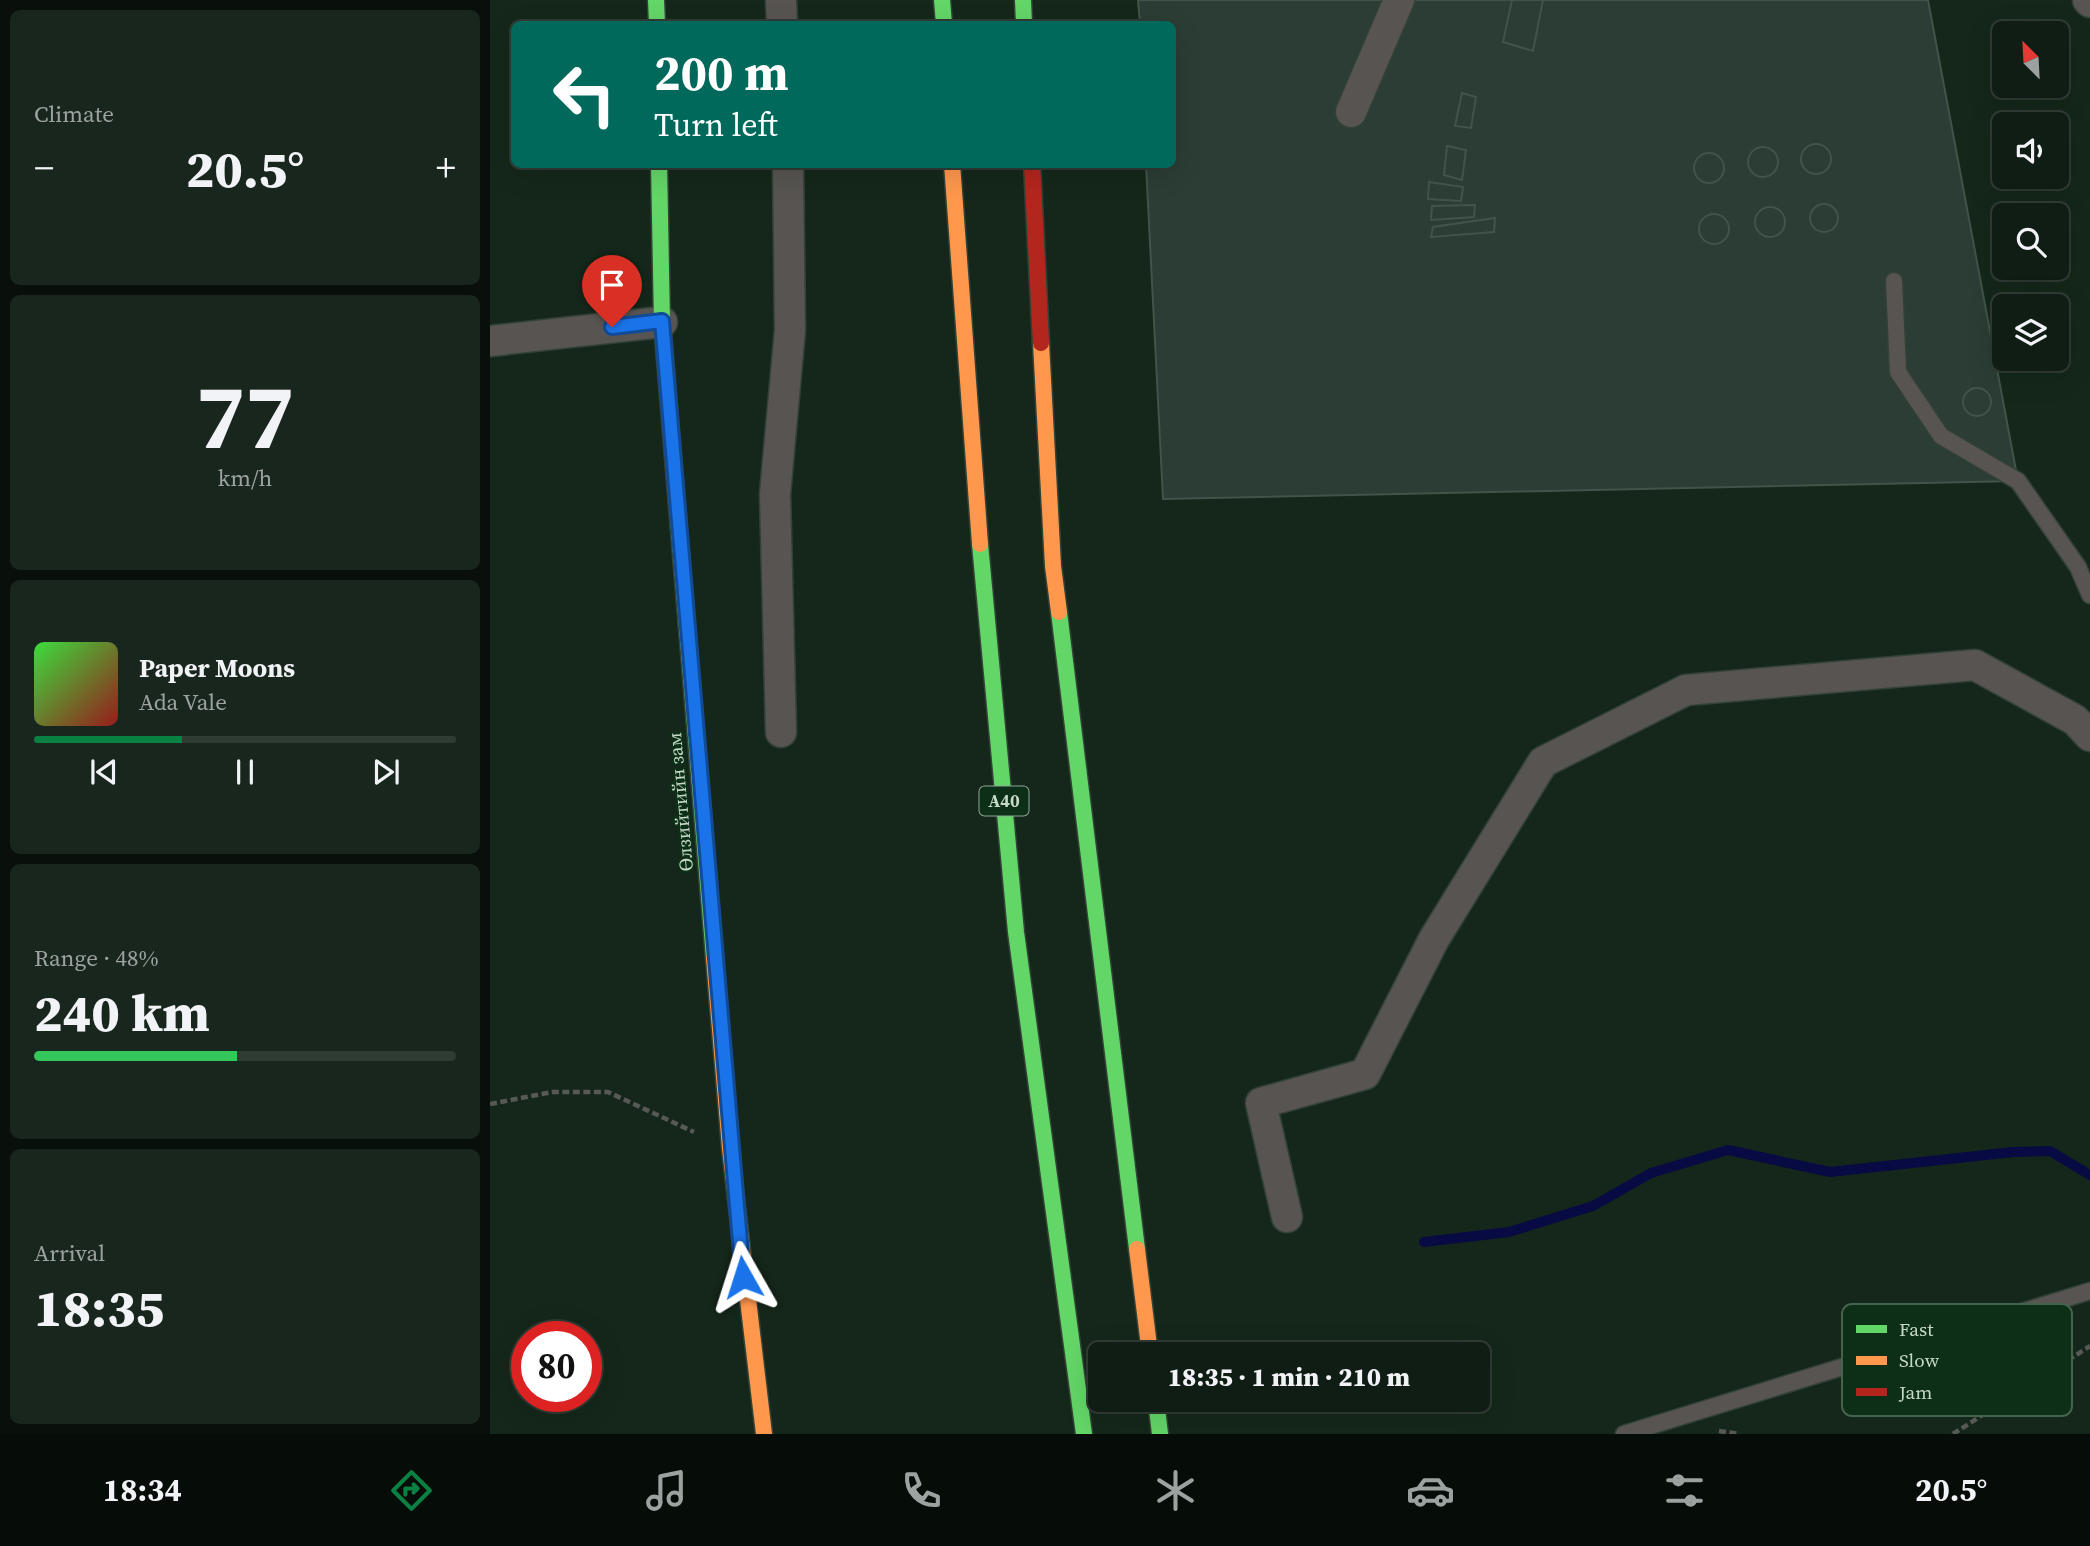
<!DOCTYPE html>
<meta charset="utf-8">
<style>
:root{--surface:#101d14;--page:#19261d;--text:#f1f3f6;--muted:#9ca2a0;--line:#303b34;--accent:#0b8043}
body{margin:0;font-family:"Source Serif 4",serif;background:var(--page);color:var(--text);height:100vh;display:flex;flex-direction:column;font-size:26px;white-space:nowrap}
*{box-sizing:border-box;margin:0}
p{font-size:23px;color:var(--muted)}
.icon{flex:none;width:38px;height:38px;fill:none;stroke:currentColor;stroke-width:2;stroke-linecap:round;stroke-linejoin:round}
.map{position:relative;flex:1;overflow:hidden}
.drawer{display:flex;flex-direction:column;gap:10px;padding:10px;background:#09100b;width:490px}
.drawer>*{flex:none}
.guide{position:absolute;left:21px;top:21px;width:665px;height:147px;border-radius:10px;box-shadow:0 7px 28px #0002,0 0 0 2px var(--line);background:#00695c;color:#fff;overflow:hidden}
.needle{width:46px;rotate:336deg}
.fabs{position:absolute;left:1502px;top:21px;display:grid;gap:14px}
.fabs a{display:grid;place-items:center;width:77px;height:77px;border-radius:10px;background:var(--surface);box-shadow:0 7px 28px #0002,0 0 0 2px var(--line);font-size:35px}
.speed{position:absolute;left:21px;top:1321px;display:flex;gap:14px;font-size:35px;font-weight:700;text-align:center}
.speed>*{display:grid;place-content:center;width:91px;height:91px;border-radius:50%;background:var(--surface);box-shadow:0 7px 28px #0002,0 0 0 2px var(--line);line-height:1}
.speed .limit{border:10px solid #d22;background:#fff;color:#111}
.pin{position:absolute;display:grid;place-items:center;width:60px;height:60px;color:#fff;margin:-72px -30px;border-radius:50% 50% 50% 0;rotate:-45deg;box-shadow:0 0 7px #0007}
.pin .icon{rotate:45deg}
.me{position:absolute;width:77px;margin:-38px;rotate:354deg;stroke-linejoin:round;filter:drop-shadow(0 0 5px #0008)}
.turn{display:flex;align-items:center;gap:24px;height:147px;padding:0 28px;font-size:32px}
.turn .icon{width:91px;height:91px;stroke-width:2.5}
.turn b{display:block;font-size:49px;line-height:60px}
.big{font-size:52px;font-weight:800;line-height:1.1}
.drawer .widget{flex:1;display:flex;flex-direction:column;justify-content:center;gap:10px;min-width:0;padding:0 24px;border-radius:10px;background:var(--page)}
.drawer .dial{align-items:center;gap:0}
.dial b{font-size:91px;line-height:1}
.song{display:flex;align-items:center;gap:21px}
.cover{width:84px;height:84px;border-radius:10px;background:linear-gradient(135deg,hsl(120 70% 55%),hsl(0 70% 35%))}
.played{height:7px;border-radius:4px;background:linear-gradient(90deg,var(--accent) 35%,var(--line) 35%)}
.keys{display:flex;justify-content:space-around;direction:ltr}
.heat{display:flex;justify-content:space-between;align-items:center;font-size:38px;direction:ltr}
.charge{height:10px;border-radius:5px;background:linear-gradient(90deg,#34c759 48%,var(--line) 0)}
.trip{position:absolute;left:598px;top:1342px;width:402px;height:70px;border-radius:10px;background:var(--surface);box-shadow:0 7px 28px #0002,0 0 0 2px var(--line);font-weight:800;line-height:70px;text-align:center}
.menu{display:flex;height:112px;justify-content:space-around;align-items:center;background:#060c08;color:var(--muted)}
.menu .icon{width:49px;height:49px}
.menu .on{color:var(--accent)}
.menu b{font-size:32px;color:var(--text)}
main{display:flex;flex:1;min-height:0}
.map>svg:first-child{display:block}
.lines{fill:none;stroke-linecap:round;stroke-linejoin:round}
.stream{stroke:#080a43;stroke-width:10}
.building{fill:#2b3d34;stroke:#42544a;stroke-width:2}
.lane-casing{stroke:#334237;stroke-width:19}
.street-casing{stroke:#334237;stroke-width:33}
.fast-casing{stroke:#334237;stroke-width:19}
.slow-casing{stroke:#334237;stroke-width:19}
.jam-casing{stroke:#334237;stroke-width:19}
.path{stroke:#575955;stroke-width:4.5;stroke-dasharray:7 3.5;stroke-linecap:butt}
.lane{stroke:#575451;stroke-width:16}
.street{stroke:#575451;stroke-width:30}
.fast{stroke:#63d668;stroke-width:16}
.slow{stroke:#ff974d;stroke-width:16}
.jam{stroke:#b3261e;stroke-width:16}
.route-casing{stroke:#114b97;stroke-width:18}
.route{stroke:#1a73e8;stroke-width:12}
.labels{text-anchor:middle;stroke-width:5;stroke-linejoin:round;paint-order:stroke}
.shield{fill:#0d2f17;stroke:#8ea694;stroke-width:2}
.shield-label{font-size:18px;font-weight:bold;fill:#c6d9c9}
.street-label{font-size:19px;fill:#c6d9c9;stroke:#0d2f17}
.key{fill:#0d2f17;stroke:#44624c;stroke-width:2}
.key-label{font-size:19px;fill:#c6d9c9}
</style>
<main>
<section class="drawer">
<div class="widget"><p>Climate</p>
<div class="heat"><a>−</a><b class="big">20.5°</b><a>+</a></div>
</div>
<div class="widget dial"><b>77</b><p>km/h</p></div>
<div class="widget">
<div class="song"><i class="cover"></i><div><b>Paper Moons</b><p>Ada Vale</p></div></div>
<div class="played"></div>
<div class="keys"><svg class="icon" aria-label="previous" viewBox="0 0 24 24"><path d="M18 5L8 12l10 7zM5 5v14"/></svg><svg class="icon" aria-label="pause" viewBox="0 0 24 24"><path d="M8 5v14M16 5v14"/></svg><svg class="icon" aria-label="next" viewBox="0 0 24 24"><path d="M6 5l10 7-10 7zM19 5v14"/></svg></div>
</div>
<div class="widget"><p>Range · 48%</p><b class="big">240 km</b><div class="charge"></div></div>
<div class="widget"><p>Arrival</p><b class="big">18:35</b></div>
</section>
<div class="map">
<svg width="1600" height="1434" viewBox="0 0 1600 1434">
<rect width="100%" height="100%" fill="#15271a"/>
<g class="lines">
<!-- stream -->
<path class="stream" d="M 934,1242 L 1019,1232 L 1103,1206 L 1161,1173 L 1238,1150 L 1340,1172 L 1523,1152 L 1560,1151 L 1600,1175"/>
</g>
<!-- building -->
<path class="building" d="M 648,0 L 1438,0 L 1528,481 L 673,499 L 656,164 L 682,164 L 682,24 L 650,24 Z
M 1022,0 L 1053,0 L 1043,51 L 1013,42 Z
M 972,93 L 986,97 L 981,128 L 965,126 Z
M1311 159a15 15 0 1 1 30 0a15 15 0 1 1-30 0Z
M 957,146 L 976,150 L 972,180 L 954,175 Z
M1258 162a15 15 0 1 1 30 0a15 15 0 1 1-30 0Z
M1204 168a15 15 0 1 1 30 0a15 15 0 1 1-30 0Z
M 939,182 L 973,187 L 971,201 L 938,199 Z
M1320 218a14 14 0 1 1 28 0a14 14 0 1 1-28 0Z
M 985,205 L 984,217 L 941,220 L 942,206 Z
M1265 222a15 15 0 1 1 30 0a15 15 0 1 1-30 0Z
M1209 229a15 15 0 1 1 30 0a15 15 0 1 1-30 0Z
M 1005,218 L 1004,232 L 941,237 L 943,227 Z
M1473 402a14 14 0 1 1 28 0a14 14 0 1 1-28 0Z"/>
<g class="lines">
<!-- lane casing -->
<g class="lane-casing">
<path id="lane" d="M 1404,281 L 1408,372 L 1451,436 L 1528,481 L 1588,567 L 1600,595
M 1134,1434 L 1600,1291"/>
</g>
<!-- street casing -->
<g class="street-casing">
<path id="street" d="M 291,0 L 292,24
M 1598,0 L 1600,2
M 861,112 L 909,0
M 0,341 L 172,322
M 291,732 L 285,494 L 300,330 L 298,164
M 797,1217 L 771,1103 L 875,1074 L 944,939 L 1053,762 L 1196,690 L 1485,665 L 1585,720 L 1600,736"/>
</g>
<!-- fast casing -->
<g class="fast-casing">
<path id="fast" d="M 166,0 L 167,24
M 452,0 L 454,24
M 533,0 L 534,24
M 169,164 L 172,322 L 224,958
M 490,544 L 526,932 L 594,1434
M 569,612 L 647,1249
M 666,1400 L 670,1434"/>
</g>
<!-- slow casing -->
<g class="slow-casing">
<path id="slow" d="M 462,164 L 490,544
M 551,343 L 563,566 L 569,612
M 224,958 L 240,1148 L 274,1434
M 647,1249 L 660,1354"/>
</g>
<!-- jam casing -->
<g class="jam-casing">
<path id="jam" d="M 542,164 L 551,343"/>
</g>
<!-- path -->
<path class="path" d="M 0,1104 L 62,1092 L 118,1092 L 204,1132
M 1229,1431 L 1249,1434
M 1463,1434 L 1600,1346"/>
<!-- lane -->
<use href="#lane" class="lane"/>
<!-- street -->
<use href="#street" class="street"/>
<!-- fast -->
<use href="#fast" class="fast"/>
<!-- slow -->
<use href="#slow" class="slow"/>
<!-- jam -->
<use href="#jam" class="jam"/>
</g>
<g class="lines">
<!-- route casing -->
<g class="route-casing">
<path id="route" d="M 122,327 L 172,321 L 253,1277"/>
</g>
<!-- route -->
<use href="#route" class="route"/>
</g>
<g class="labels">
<!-- shield labels -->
<rect class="shield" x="489.5" y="786.5" width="49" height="29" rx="5"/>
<g class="shield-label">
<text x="514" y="807">A40</text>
</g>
<!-- street labels -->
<g class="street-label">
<text transform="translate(190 802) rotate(-95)" y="7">Өлзийтийн зам</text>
</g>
</g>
<!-- legend -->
<rect x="1352" y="1304" width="230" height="112" rx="10" class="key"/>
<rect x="1366" y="1325" width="31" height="8" fill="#63d668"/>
<rect x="1366" y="1356" width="31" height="9" fill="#ff974d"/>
<rect x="1366" y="1388" width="31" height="8" fill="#b3261e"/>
<g class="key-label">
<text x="1409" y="1336">Fast</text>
<text x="1409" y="1367">Slow</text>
<text x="1409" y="1399">Jam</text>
</g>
</svg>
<div class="fabs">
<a><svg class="needle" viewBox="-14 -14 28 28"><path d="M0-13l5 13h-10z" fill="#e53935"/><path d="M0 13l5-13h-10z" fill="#9ca2a0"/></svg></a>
<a><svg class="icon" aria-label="sound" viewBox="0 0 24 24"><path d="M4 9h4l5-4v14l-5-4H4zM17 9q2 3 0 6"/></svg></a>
<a><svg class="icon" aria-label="search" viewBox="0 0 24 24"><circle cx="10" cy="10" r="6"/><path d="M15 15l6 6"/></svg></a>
<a><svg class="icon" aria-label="layers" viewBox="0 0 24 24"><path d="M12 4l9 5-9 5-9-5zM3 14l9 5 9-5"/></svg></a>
</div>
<div class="speed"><div class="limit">80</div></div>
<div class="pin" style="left:122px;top:327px;background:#d93025"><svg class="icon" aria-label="arrive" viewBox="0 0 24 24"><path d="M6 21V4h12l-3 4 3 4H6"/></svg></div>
<svg class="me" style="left:253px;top:1277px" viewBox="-20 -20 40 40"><path d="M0-17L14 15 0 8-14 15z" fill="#1a73e8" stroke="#fff" stroke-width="4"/></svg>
<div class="trip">18:35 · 1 min · 210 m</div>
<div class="guide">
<div class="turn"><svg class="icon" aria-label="left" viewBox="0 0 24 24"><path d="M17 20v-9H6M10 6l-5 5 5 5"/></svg><div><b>200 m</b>Turn left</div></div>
</div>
</div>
</main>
<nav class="menu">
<b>18:34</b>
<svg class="icon on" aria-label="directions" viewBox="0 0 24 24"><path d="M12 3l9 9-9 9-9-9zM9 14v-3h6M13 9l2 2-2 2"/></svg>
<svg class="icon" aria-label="music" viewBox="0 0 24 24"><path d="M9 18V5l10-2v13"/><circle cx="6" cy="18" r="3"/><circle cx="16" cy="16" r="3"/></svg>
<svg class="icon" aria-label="phone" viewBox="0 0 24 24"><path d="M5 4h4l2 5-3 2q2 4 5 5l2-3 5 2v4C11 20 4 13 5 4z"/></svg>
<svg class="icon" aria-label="climate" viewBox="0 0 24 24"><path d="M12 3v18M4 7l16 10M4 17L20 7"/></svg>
<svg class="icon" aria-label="car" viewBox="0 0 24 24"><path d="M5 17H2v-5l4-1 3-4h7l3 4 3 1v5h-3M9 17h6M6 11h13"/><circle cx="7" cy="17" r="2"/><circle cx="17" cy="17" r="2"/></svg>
<svg class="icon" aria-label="filters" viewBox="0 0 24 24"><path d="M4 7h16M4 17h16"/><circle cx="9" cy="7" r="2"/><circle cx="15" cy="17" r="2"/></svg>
<b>20.5°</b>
</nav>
